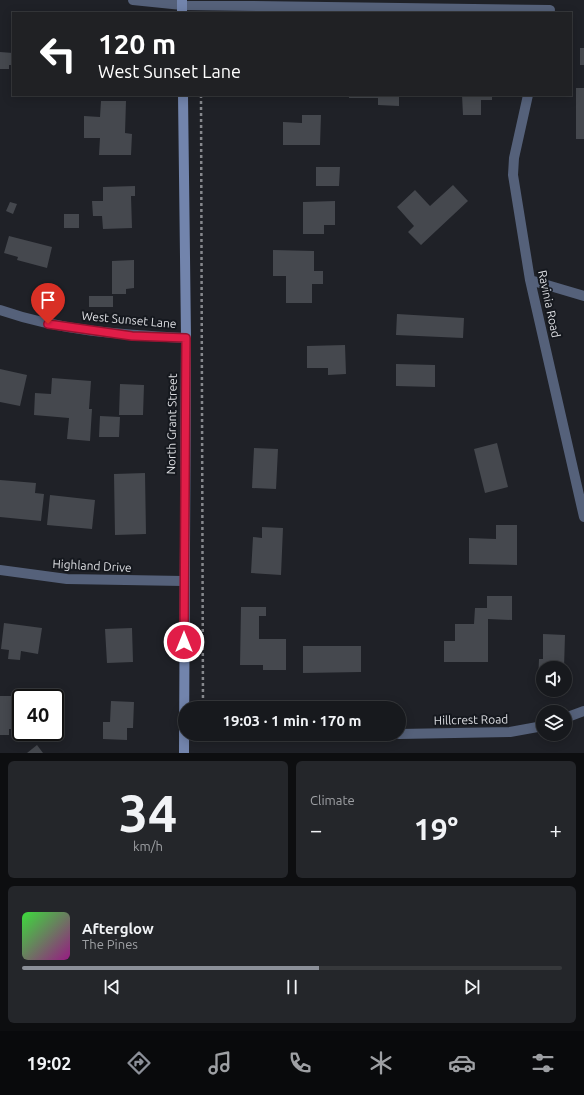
<!DOCTYPE html>
<meta charset="utf-8">
<style>
:root{--surface:#17191d;--page:#24262a;--text:#f1f3f6;--muted:#9ea0a4;--line:#36383b;--accent:#8c9099}
body{margin:0;font-family:Ubuntu,sans-serif;background:var(--page);color:var(--text);height:100vh;display:flex;flex-direction:column;font-size:15px;white-space:nowrap}
*{box-sizing:border-box;margin:0}
p{font-size:13px;color:var(--muted)}
.icon{flex:none;width:22px;height:22px;fill:none;stroke:currentColor;stroke-width:2;stroke-linecap:round;stroke-linejoin:round}
.map{position:relative;height:753px;overflow:hidden}
.sheet{display:flex;flex-direction:column;gap:8px;padding:8px;background:#0d0e10;flex:1}
.sheet>*{flex:none}
.guide{position:absolute;left:12px;top:12px;width:560px;height:84px;border-radius:0px;box-shadow:0 2px 10px #0003,0 0 0 1px var(--line);background:#202124;color:#fff;overflow:hidden}
.buttons{position:absolute;left:536px;top:661px;display:grid;gap:8px}
.buttons a{display:grid;place-items:center;width:36px;height:36px;border-radius:50%;background:var(--surface);box-shadow:0 2px 10px #0003,0 0 0 1px var(--line);font-size:20px}
.speed{position:absolute;left:12px;top:689px;display:flex;gap:8px;font-size:20px;font-weight:700;text-align:center}
.speed>*{display:grid;place-content:center;width:52px;height:52px;border-radius:50%;background:var(--surface);box-shadow:0 2px 10px #0003,0 0 0 1px var(--line);line-height:1}
.speed .limit{border:2px solid #111;border-radius:6px;background:#fff;color:#111}
.pin{position:absolute;display:grid;place-items:center;width:34px;height:34px;color:#fff;margin:-41px -17px;border-radius:50% 50% 50% 0;rotate:-45deg;box-shadow:0 0 4px #0007}
.pin .icon{rotate:45deg}
.me{position:absolute;width:44px;margin:-22px;rotate:0deg;stroke-linejoin:round;filter:drop-shadow(0 0 3px #0008)}
.turn{display:flex;align-items:center;gap:14px;height:84px;padding:0 20px;font-size:18px}
.turn .icon{width:52px;height:52px;stroke-width:2.5}
.turn b{display:block;font-size:28px;line-height:34px}
.big{font-size:30px;font-weight:600;line-height:1.1}
.sheet .widget{flex:1;display:flex;flex-direction:column;justify-content:center;gap:6px;min-width:0;padding:0 14px;border-radius:6px;background:var(--page)}
.sheet .dial{align-items:center;gap:0}
.dial b{font-size:52px;line-height:1}
.song{display:flex;align-items:center;gap:12px}
.cover{width:48px;height:48px;border-radius:6px;background:linear-gradient(135deg,hsl(120 70% 55%),hsl(310 70% 35%))}
.played{height:4px;border-radius:2px;background:linear-gradient(90deg,var(--accent) 55%,var(--line) 55%)}
.keys{display:flex;justify-content:space-around;direction:ltr}
.heat{display:flex;justify-content:space-between;align-items:center;font-size:22px;direction:ltr}
.sheet .tiles{flex:1;display:grid;gap:8px;grid-template-columns:1fr 1fr}
.widget:last-child{grid-column:span 2}
.trip{position:absolute;left:178px;top:701px;width:228px;height:40px;border-radius:20px;background:var(--surface);box-shadow:0 2px 10px #0003,0 0 0 1px var(--line);font-weight:600;line-height:40px;text-align:center}
.tab-bar{display:flex;height:64px;justify-content:space-around;align-items:center;background:#090a0c;color:var(--muted)}
.tab-bar .icon{width:28px;height:28px}
.tab-bar .current{color:var(--accent)}
.tab-bar b{font-size:18px;color:var(--text)}
.map>svg:first-child{display:block}
.building{fill:#45484e}
.lines{fill:none;stroke-linecap:round;stroke-linejoin:round}
.path{stroke:#86888d;stroke-width:2.5;stroke-dasharray:3 3;stroke-linecap:butt}
.street{stroke:#55617a;stroke-width:10}
.secondary{stroke:#7284ac;stroke-width:10}
.route-casing{stroke:#92132f;stroke-width:10}
.route{stroke:#e11d48;stroke-width:7}
.labels{text-anchor:middle;stroke-width:4;stroke-linejoin:round;paint-order:stroke}
.street-label{font-size:12px;fill:#dedfe3;stroke:#15181e}
</style>
<div class="map">
<svg width="584" height="753" viewBox="0 0 584 753">
<rect width="100%" height="100%" fill="#1f2127"/>
<!-- building -->
<path class="building" d="M 580,48 L 584,48 L 584,65 L 580,65 Z
M 0,52 L 13,53 L 13,65 L 9,65 L 9,69 L 0,69 Z
M 576,88 L 584,88 L 584,139 L 576,139 Z
M 349,95 L 399,95 L 399,106 L 378,105 L 378,98 L 349,98 Z
M 462,95 L 492,95 L 492,100 L 481,100 L 481,115 L 463,115 Z
M 101,101 L 126,101 L 125,133 L 132,134 L 131,155 L 99,155 L 100,138 L 84,138 L 84,116 L 100,117 Z
M 302,115 L 321,115 L 320,145 L 283,145 L 283,122 L 302,123 Z
M 316,167 L 340,167 L 339,186 L 316,186 Z
M 453,185 L 468,201 L 421,245 L 408,232 L 414,226 L 397,207 L 415,190 L 430,206 Z
M 135,186 L 135,196 L 131,196 L 132,228 L 103,229 L 102,216 L 93,216 L 92,201 L 103,201 L 103,187 Z
M 335,201 L 335,225 L 324,225 L 324,234 L 303,234 L 303,202 Z
M 10,202 L 17,204 L 13,214 L 6,211 Z
M 64,214 L 79,214 L 79,228 L 64,228 Z
M 9,236 L 52,247 L 47,268 L 17,260 L 18,257 L 4,253 Z
M 273,250 L 314,251 L 314,271 L 323,271 L 323,284 L 312,284 L 312,303 L 286,303 L 286,276 L 273,276 Z
M 134,260 L 134,288 L 126,289 L 126,294 L 112,294 L 112,261 Z
M 89,296 L 113,296 L 113,307 L 89,307 Z
M 397,314 L 464,318 L 463,338 L 396,335 Z
M 345,345 L 346,374 L 328,375 L 328,368 L 307,368 L 307,346 Z
M 396,364 L 435,365 L 435,387 L 396,386 Z
M 0,369 L 27,375 L 20,406 L 0,402 Z
M 52,378 L 91,381 L 89,409 L 92,409 L 90,441 L 67,439 L 69,418 L 34,415 L 35,393 L 51,394 Z
M 120,384 L 144,385 L 143,415 L 119,415 Z
M 100,416 L 120,417 L 119,437 L 99,437 Z
M 497,443 L 508,487 L 485,493 L 474,449 Z
M 254,448 L 278,449 L 276,489 L 252,488 Z
M 145,473 L 146,534 L 115,535 L 114,474 Z
M 0,480 L 36,483 L 35,493 L 44,494 L 41,521 L 0,517 Z
M 50,495 L 95,500 L 92,529 L 47,525 Z
M 496,525 L 517,525 L 517,565 L 469,564 L 469,538 L 496,539 Z
M 262,527 L 283,528 L 281,575 L 251,573 L 253,537 L 262,538 Z
M 487,596 L 512,596 L 512,620 L 488,619 L 488,662 L 444,662 L 444,641 L 455,641 L 455,624 L 474,624 L 475,608 L 487,608 Z
M 241,607 L 266,607 L 266,616 L 259,616 L 259,639 L 286,639 L 286,670 L 263,670 L 263,665 L 240,665 Z
M 4,623 L 42,628 L 38,654 L 21,651 L 20,660 L 8,659 L 9,650 L 1,649 Z
M 132,628 L 133,662 L 107,663 L 105,629 Z
M 543,634 L 565,635 L 564,668 L 543,668 L 543,684 L 538,684 L 539,659 L 543,659 Z
M 303,646 L 361,646 L 361,672 L 303,673 Z
M 0,696 L 28,696 L 28,698 L 21,698 L 21,729 L 9,729 L 9,735 L 0,735 Z
M 111,701 L 134,702 L 133,728 L 127,728 L 127,740 L 103,739 L 103,722 L 110,722 Z
M 37,745 L 43,753 L 27,753 Z"/>
<g class="lines">
<!-- path -->
<path class="path" d="M 201,95 L 203,708"/>
<!-- street -->
<path class="street" d="M 133,0 L 182,5 L 550,10
M 528,95 L 514,158 L 513,175 L 530,280 L 584,517
M 530,280 L 584,296
M 0,310 C 60,331 123,335 186,338
M 0,570 L 67,579 L 183,581
M 565,718 L 584,711
M 184,734 L 340,734
M 399,734 L 510,732 L 543,726"/>
<!-- secondary -->
<path class="secondary" d="M 182,0 L 182,13
M 183,95 L 186,338 L 184,753"/>
</g>
<g class="lines">
<!-- route casing -->
<g class="route-casing">
<path id="route" d="M 48,324 L 132,336 L 186,338 L 184,642"/>
</g>
<!-- route -->
<use href="#route" class="route"/>
</g>
<g class="labels">
<!-- street labels -->
<g class="street-label">
<text transform="translate(549 304) rotate(78)" y="4">Ravinia Road</text>
<text transform="translate(129 320) rotate(5)" y="4">West Sunset Lane</text>
<text transform="translate(172 424) rotate(-89)" y="4">North Grant Street</text>
<text transform="translate(92 566) rotate(3)" y="4">Highland Drive</text>
<text transform="translate(471 720) rotate(-1)" y="4">Hillcrest Road</text>
</g>
</g>
</svg>
<div class="buttons">
<a><svg class="icon" aria-label="sound" viewBox="0 0 24 24"><path d="M4 9h4l5-4v14l-5-4H4zM17 9q2 3 0 6"/></svg></a>
<a><svg class="icon" aria-label="layers" viewBox="0 0 24 24"><path d="M12 4l9 5-9 5-9-5zM3 14l9 5 9-5"/></svg></a>
</div>
<div class="speed"><div class="limit">40</div></div>
<div class="pin" style="left:48px;top:324px;background:#d93025"><svg class="icon" aria-label="arrive" viewBox="0 0 24 24"><path d="M6 21V4h12l-3 4 3 4H6"/></svg></div>
<svg class="me" style="left:184px;top:642px" viewBox="-20 -20 40 40"><circle r="17" fill="#e11d48" stroke="#fff" stroke-width="3"/><path d="M0-11L8 9 0 5-8 9z" fill="#fff"/></svg>
<div class="trip">19:03 · 1 min · 170 m</div>
<div class="guide">
<div class="turn"><svg class="icon" aria-label="left" viewBox="0 0 24 24"><path d="M17 20v-9H6M10 6l-5 5 5 5"/></svg><div><b>120 m</b>West Sunset Lane</div></div>
</div>
</div>
<section class="sheet">
<div class="tiles">
<div class="widget dial"><b>34</b><p>km/h</p></div>
<div class="widget"><p>Climate</p>
<div class="heat"><a>−</a><b class="big">19°</b><a>+</a></div>
</div>
<div class="widget">
<div class="song"><i class="cover"></i><div><b>Afterglow</b><p>The Pines</p></div></div>
<div class="played"></div>
<div class="keys"><svg class="icon" aria-label="previous" viewBox="0 0 24 24"><path d="M18 5L8 12l10 7zM5 5v14"/></svg><svg class="icon" aria-label="pause" viewBox="0 0 24 24"><path d="M8 5v14M16 5v14"/></svg><svg class="icon" aria-label="next" viewBox="0 0 24 24"><path d="M6 5l10 7-10 7zM19 5v14"/></svg></div>
</div>
</div>
</section>
<nav class="tab-bar">
<b>19:02</b>
<svg class="icon current" aria-label="directions" viewBox="0 0 24 24"><path d="M12 3l9 9-9 9-9-9zM9 14v-3h6M13 9l2 2-2 2"/></svg>
<svg class="icon" aria-label="music" viewBox="0 0 24 24"><path d="M9 18V5l10-2v13"/><circle cx="6" cy="18" r="3"/><circle cx="16" cy="16" r="3"/></svg>
<svg class="icon" aria-label="phone" viewBox="0 0 24 24"><path d="M5 4h4l2 5-3 2q2 4 5 5l2-3 5 2v4C11 20 4 13 5 4z"/></svg>
<svg class="icon" aria-label="climate" viewBox="0 0 24 24"><path d="M12 3v18M4 7l16 10M4 17L20 7"/></svg>
<svg class="icon" aria-label="car" viewBox="0 0 24 24"><path d="M5 17H2v-5l4-1 3-4h7l3 4 3 1v5h-3M9 17h6M6 11h13"/><circle cx="7" cy="17" r="2"/><circle cx="17" cy="17" r="2"/></svg>
<svg class="icon" aria-label="filters" viewBox="0 0 24 24"><path d="M4 7h16M4 17h16"/><circle cx="9" cy="7" r="2"/><circle cx="15" cy="17" r="2"/></svg>
</nav>
